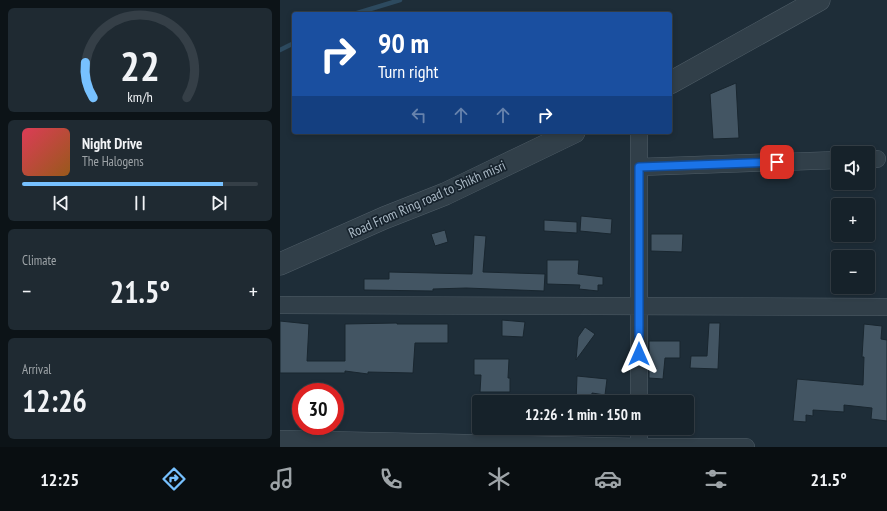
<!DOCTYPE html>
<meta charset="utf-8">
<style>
:root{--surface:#16222a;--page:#1f2a32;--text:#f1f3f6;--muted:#9ea4a8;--line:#353f47;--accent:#77c1ff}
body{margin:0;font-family:"PT Sans Narrow",sans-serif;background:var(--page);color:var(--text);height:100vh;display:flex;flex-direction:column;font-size:15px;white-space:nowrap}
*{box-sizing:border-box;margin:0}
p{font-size:13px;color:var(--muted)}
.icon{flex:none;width:22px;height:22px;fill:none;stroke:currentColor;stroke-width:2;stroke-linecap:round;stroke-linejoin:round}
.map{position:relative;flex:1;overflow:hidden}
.panel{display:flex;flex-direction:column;gap:8px;padding:8px;background:#0c1317;width:280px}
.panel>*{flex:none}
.top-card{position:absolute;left:12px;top:12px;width:380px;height:122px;border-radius:4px;box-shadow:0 2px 6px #0003,0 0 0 1px var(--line);background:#1a4fa0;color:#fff;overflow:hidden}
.fabs{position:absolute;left:551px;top:146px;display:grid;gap:8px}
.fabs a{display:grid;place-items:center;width:44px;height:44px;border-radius:4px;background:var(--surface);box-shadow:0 2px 6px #0003,0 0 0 1px var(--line);font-size:20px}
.speed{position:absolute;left:12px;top:383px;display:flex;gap:8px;font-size:20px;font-weight:700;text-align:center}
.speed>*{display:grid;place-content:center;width:52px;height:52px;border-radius:50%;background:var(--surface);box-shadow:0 2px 6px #0003,0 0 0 1px var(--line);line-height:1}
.speed .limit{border:6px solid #d22;background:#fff;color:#111}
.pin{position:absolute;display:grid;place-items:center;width:34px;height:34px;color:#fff;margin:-17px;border-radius:8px;box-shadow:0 2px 6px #0006}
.me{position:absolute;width:44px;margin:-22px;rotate:0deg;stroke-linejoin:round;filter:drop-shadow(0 0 3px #0008)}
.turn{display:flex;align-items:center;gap:14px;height:84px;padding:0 20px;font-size:18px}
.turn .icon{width:52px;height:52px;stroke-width:2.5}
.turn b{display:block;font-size:28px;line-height:34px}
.lanes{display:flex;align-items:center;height:38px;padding:0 20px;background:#0003;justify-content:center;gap:20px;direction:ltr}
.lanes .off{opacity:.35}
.big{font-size:30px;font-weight:800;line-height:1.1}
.panel .card{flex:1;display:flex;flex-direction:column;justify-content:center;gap:6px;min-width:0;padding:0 14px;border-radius:6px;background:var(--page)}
.panel .dial{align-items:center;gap:0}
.dial svg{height:104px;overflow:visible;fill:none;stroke:var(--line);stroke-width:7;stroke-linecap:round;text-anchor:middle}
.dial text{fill:var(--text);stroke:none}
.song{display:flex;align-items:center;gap:12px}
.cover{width:48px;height:48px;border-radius:6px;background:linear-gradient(135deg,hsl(350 70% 55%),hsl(30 70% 35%))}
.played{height:4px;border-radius:2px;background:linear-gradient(90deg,var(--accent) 85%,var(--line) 85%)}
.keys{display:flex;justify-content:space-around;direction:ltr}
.heat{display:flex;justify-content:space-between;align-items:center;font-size:22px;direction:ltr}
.trip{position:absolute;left:192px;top:395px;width:222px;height:40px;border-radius:4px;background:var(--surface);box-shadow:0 2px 6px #0003,0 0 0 1px var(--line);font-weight:800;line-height:40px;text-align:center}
.dock{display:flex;height:64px;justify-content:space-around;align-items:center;background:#090e11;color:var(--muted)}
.dock .icon{width:28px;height:28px}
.dock .current{color:var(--accent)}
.dock b{font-size:18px;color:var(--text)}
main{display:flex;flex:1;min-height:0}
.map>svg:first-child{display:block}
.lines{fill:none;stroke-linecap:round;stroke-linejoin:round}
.stream{stroke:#2d4a5f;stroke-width:4.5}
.building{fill:#435563;stroke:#19262f}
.minor-casing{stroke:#4f5d67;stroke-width:18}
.tertiary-casing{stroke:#4f5d67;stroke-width:23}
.minor{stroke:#313f49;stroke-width:17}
.tertiary{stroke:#313f49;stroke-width:22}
.route-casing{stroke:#114b97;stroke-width:10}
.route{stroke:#1a73e8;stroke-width:7}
.labels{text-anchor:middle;stroke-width:3.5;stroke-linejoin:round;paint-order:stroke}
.street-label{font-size:14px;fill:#abbac6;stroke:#17232d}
</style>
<main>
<section class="panel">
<div class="card dial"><svg viewBox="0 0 100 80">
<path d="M14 69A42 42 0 1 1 86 69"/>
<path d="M14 69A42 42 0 0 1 8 42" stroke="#77c1ff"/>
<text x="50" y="56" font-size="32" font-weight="700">22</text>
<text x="50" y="72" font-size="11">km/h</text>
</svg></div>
<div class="card">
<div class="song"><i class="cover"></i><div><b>Night Drive</b><p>The Halogens</p></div></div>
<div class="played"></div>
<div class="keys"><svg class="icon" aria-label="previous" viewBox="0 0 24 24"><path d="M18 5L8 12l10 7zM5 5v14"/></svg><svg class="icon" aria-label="pause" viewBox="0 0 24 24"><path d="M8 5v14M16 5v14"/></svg><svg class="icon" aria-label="next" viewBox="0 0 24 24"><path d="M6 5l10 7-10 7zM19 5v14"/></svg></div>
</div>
<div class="card"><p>Climate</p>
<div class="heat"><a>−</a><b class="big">21.5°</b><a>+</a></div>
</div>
<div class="card"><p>Arrival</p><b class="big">12:26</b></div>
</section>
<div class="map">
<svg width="607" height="447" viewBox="0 0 607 447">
<rect width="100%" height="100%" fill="#1e2d38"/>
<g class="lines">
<!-- stream -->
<path class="stream" d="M 74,14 L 120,0
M 0,50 L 14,43"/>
</g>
<!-- building -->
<path class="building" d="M 456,83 L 459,138 L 433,139 L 430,94 Z
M 301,216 L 332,219 L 331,234 L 300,231 Z
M 264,220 L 297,222 L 297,233 L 264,231 Z
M 165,230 L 168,242 L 155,246 L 151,234 Z
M 371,234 L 403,234 L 402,252 L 371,251 Z
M 194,235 L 206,236 L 203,272 L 265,274 L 264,291 L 186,288 L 153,289 L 153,291 L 84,290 L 84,279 L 109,279 L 109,272 L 192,274 Z
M 267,260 L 299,260 L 298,274 L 323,277 L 323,285 L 318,285 L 318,291 L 299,289 L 300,285 L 267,284 Z
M 222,320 L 245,322 L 243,337 L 222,336 Z
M 0,321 L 29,324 L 27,361 L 65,361 L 65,324 L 117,323 L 117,324 L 168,324 L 168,343 L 135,343 L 133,373 L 88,372 L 88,374 L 65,371 L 65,373 L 0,373 Z
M 429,323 L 440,323 L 438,369 L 410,368 L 411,356 L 427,356 Z
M 584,324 L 602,326 L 601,339 L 607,340 L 607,421 L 591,419 L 592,408 L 564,405 L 564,412 L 533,410 L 533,416 L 526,415 L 526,422 L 513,421 L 517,379 L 583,385 L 584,357 L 582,357 Z
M 305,327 L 315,334 L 296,360 L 298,337 Z
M 369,341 L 400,341 L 400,358 L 385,358 L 383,379 L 369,378 Z
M 194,359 L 229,359 L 228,378 L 230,378 L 230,392 L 200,392 L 201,375 L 194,375 Z
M 297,376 L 327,379 L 325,395 L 312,393 L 311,402 L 296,402 Z"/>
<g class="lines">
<!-- minor casing -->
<g class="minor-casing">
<path id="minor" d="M 588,159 L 597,159
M 359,167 L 558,160
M 0,305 L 607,307
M 359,402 L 359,132
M 0,439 L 359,447 L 466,447
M 359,447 L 359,428"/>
</g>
<!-- tertiary casing -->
<g class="tertiary-casing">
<path id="tertiary" d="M 390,83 L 539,0
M 0,264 L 104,218 L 165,194 L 294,132"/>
</g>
<!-- minor -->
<use href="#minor" class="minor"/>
<!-- tertiary -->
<use href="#tertiary" class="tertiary"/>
</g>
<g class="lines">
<!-- route casing -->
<g class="route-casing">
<path id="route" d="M 359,354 L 359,167 L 497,162"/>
</g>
<!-- route -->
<use href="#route" class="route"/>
</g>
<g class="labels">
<!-- street labels -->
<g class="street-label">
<text transform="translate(147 199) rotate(-24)" y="5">Road From Ring road to Shikh misri</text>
</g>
</g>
</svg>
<div class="fabs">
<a><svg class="icon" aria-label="sound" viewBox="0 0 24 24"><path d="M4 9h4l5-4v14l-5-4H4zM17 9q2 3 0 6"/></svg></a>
<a>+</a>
<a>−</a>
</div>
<div class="speed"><div class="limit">30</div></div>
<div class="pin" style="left:497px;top:162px;background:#d93025"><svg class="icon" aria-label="arrive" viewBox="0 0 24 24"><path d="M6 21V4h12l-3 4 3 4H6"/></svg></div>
<svg class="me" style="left:359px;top:354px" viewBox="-20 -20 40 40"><path d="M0-17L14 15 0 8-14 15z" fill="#1a73e8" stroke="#fff" stroke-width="4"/></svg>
<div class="trip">12:26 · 1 min · 150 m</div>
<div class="top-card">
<div class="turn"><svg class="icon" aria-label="right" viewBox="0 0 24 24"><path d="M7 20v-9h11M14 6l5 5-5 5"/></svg><div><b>90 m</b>Turn right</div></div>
<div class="lanes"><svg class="icon off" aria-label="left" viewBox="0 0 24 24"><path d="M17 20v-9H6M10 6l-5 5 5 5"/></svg><svg class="icon off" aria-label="ahead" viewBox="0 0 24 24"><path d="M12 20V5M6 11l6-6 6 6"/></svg><svg class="icon off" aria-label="ahead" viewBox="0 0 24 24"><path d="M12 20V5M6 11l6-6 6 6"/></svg><svg class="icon" aria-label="right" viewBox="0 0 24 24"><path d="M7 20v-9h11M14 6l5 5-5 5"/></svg></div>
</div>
</div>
</main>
<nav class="dock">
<b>12:25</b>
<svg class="icon current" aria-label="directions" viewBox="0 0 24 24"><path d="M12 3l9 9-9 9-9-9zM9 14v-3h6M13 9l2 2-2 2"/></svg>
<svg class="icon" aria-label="music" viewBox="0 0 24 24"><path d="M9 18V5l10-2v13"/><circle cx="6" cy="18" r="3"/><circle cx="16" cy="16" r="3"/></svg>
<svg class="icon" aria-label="phone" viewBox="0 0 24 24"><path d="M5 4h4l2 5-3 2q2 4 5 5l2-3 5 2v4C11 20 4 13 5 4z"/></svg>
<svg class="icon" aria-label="climate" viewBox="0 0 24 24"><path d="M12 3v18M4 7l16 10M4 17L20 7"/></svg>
<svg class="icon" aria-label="car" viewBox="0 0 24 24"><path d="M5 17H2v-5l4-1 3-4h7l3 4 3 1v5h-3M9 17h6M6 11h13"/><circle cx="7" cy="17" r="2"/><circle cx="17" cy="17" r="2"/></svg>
<svg class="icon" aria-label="filters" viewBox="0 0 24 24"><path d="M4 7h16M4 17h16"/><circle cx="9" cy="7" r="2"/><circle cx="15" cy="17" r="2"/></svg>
<b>21.5°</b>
</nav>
